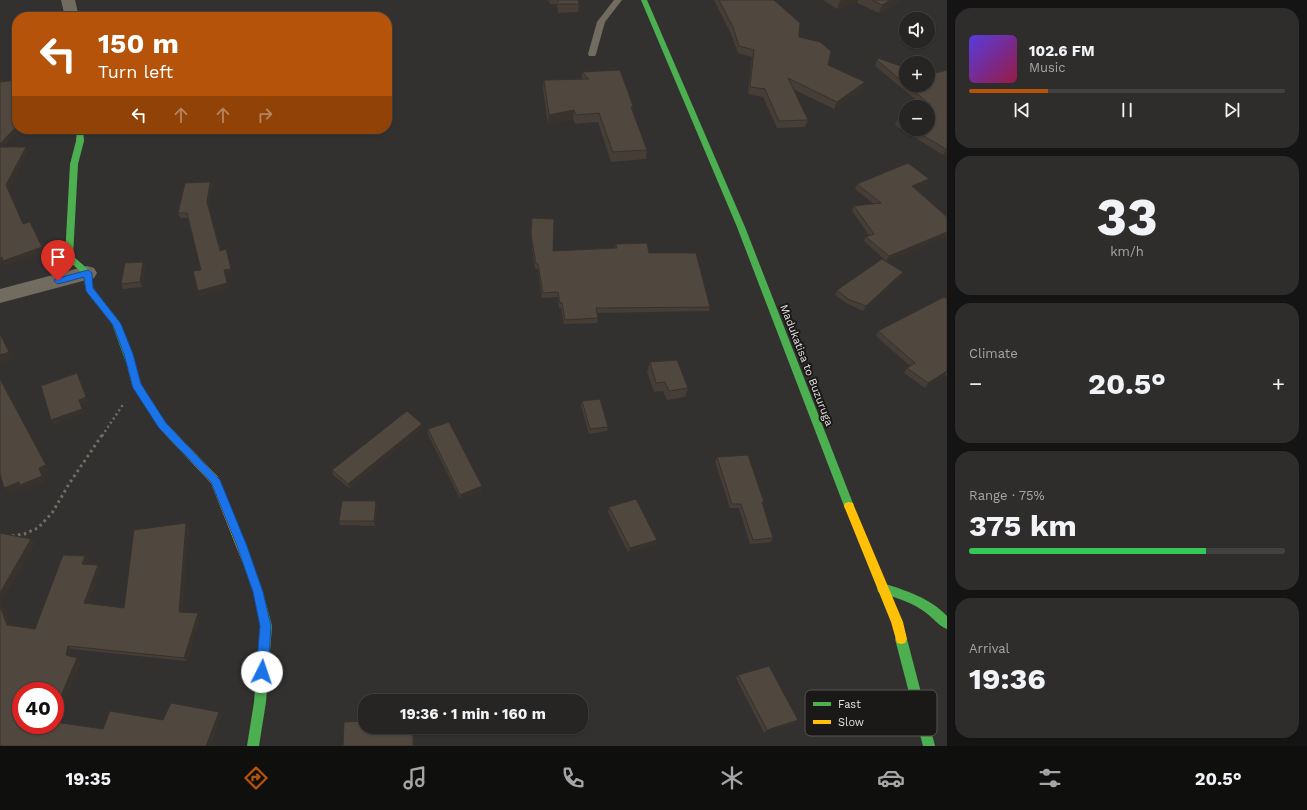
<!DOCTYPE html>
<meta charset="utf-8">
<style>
:root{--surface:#262524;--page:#2e2d2c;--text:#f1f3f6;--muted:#a4a5a6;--line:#424241;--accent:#b45309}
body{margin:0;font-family:"Work Sans",sans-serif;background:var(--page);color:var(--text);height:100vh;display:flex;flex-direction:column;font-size:15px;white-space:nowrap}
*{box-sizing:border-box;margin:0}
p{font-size:13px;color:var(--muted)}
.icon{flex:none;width:22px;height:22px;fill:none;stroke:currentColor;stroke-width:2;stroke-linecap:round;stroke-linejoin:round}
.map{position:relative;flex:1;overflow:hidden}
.sheet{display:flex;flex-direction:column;gap:8px;padding:8px;background:#151414;width:360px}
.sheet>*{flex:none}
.banner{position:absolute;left:12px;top:12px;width:380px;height:122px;border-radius:16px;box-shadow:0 1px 3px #0004,0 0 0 1px var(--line);background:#b45309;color:#fff;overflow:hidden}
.buttons{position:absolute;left:899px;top:12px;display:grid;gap:8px}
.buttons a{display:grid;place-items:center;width:36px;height:36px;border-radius:50%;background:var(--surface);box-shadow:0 1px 3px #0004,0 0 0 1px var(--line);font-size:20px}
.speed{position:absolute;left:12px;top:682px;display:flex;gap:8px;font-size:20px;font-weight:700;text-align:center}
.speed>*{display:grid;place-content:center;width:52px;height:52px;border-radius:50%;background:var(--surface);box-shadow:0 1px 3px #0004,0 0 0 1px var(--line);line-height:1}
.speed .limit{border:6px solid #d22;background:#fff;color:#111}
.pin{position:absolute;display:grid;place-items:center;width:34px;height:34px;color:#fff;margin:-41px -17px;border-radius:50% 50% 50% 0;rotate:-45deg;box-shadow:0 0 4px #0007}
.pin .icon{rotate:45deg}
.me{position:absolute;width:44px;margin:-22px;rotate:4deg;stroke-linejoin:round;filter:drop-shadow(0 0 3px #0008)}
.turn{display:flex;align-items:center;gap:14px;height:84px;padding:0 20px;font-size:18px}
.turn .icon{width:52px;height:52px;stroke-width:2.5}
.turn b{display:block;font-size:28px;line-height:34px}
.lanes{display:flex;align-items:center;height:38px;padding:0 20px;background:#0003;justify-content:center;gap:20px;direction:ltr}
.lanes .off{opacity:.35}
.big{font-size:30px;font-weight:700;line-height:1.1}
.sheet .tile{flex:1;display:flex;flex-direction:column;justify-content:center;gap:6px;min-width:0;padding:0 14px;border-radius:16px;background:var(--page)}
.sheet .dial{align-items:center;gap:0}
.dial b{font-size:52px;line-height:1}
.song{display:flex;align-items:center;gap:12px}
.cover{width:48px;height:48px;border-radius:6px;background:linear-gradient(135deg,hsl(250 70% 55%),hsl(340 70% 35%))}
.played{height:4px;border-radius:2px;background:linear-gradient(90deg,var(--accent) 25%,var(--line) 25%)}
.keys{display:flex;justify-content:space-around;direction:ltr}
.heat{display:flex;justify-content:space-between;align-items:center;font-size:22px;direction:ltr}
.charge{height:6px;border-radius:3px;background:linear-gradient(90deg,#34c759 75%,var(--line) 0)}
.trip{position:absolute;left:358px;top:694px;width:230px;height:40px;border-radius:16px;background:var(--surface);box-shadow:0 1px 3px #0004,0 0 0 1px var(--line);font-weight:700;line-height:40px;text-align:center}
.menu{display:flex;height:64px;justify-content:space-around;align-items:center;background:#0f0f0e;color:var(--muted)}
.menu .icon{width:28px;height:28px}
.menu .active{color:var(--accent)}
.menu b{font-size:18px;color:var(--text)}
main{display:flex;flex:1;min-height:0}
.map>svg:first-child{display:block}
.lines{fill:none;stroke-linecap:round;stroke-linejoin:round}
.path-far1{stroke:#726e66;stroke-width:2.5;stroke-dasharray:2 3;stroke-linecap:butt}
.path{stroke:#726e66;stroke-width:3;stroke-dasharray:2.5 3.5;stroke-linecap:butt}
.lane{fill:#716c5f;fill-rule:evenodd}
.street{fill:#716c5f;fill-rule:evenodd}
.fast{fill:#4caf50;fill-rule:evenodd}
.slow{fill:#ffc107;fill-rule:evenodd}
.wall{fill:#453d36}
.shaded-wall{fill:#38322c}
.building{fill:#50473f;stroke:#38322c}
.route{fill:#1a73e8;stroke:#114b97}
.labels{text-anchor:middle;stroke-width:4;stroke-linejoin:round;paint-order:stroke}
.street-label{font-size:11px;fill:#e1e0de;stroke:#1b1918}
.key{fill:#1b1918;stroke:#565553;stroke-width:1}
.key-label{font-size:11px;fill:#e1e0de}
</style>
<main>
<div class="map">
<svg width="947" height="746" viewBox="0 0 947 746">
<rect width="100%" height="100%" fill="#333130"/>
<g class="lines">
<!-- path-far1 -->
<path class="path-far1" d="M 102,436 L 124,403"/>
<!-- path -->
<path class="path" d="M 12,536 L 24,534 L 38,528 L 52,513 L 69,484 L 102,435"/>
<!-- lane -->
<path class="lane" d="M 614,0 L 622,0 L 605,22 L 596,54 L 595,56 L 589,56 L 588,54 L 597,22 Z"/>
<!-- street -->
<path class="street" d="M 61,0 L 75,0 L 79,17 L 65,17 Z
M 87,266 L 94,268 L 97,273 L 94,278 L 0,303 L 0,289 Z"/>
<!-- fast -->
<path class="fast" d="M 641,0 L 647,0 L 745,227 L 854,506 L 853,509 L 849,510 L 845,509 L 844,506 L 737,227 Z
M 77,129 L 83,129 L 84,141 L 78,164 L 73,256 L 90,271 L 93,288 L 119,321 L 135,365 L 134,367 L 128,367 L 127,365 L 112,324 L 86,291 L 83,274 L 65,257 L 70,164 L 76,141 Z
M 246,553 L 250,555 L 251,558 L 263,592 L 272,626 L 266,702 L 259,746 L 247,746 L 254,702 L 260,626 L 253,592 L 241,558 L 242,555 Z
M 882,583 C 905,590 930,598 947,616 L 947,629 C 938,626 931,615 922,610 C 909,601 893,597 878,592 L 877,588 L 878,584 Z
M 901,634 L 905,635 L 907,639 L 935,746 L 923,746 L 895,639 L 897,635 Z"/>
<!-- slow -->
<path class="slow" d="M 131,362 L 134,363 L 141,384 L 165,422 L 218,477 L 251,558 L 250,561 L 246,563 L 242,561 L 211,483 L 159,428 L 132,385 L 127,365 L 128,363 Z
M 849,502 L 853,503 L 854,506 L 903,622 L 907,639 L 905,643 L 901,644 L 897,643 L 891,622 L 844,506 L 845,503 Z"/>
</g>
<!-- wall -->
<path class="wall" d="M 548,0 L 578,0 L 579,4 L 578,12 L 558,13 L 557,4 L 550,4 Z
M 714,0 L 774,0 L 799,37 L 828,65 L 865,82 L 862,89 L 834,109 L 793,89 L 808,120 L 805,127 L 777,128 L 763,97 L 748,94 L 752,57 L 738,53 L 731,34 Z
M 823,0 L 900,0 L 899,3 L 879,13 L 857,3 L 837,9 Z
M 877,60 L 906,68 L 906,85 L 928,85 L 947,70 L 947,153 L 943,155 L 895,125 L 897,120 L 906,116 L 906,129 L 928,129 L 928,107 L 925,107 L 875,66 Z
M 582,72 L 633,106 L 632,111 L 647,150 L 646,159 L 611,162 L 598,122 L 575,124 L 573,119 L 548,124 L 543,89 L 544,80 L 582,79 Z
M 929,179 L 927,183 L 915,188 L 947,217 L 947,236 L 886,261 L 864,241 L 866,237 L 869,235 L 852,211 L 854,206 L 874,204 L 855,189 L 857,184 Z
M 210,182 L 212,186 L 208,207 L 221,251 L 233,273 L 225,275 L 229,288 L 199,296 L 198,291 L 201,270 L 188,218 L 180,218 L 178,213 Z
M 532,218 L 553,251 L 615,248 L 616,244 L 649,253 L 710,307 L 709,311 L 597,313 L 598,318 L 597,323 L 564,324 L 561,308 L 559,308 L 558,297 L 542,298 L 538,269 L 535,269 L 531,239 Z
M 143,262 L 145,267 L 142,287 L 123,289 L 121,284 Z
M 903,272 L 901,277 L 863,311 L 846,303 L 835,295 L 837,290 Z
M 947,299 L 947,376 L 945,375 L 925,388 L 904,373 L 907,368 L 910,366 L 876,336 L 878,331 Z
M 650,362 L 688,388 L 685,397 L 667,400 L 663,391 L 654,392 L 647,372 Z
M 582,401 L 608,427 L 607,431 L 589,434 L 581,406 Z
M 423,428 L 349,488 L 333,475 L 332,470 Z
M 428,429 L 482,491 L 460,499 L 428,434 Z
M 717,457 L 764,502 L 762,504 L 773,538 L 771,542 L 750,544 L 739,508 L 730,508 L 715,461 Z
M 377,505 L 375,526 L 340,525 L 339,521 Z
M 609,507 L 656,544 L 628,552 L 608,512 Z
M 186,523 L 189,528 L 182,612 L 200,616 L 187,661 L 71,649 L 69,656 L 81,662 L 55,721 L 55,691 L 21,725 L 103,729 L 163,720 L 219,712 L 221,715 L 210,746 L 0,746 L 0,533 L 35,543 L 1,602 L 10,625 L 35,629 L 85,556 L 88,560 L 86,564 L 98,565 L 100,569 L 88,604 L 124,608 Z
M 738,675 L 795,723 L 764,733 L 736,678 Z"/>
<!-- shaded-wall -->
<path class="shaded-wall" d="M 842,0 L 858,0 L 857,3 L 837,9 L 840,1 Z
M 891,0 L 900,0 L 899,3 L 879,13 L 882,5 Z
M 865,82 L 862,89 L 834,109 L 837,102 Z
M 17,96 L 17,110 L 15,106 Z
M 574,110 L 573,119 L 548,124 L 549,115 Z
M 17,126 L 17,129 L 21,129 L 1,151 L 0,144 Z
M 26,147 L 28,151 L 9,190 L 26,229 L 6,185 Z
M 946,149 L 947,149 L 947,153 L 943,155 Z
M 929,179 L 927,183 L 910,190 L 912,186 Z
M 210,182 L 212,186 L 208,207 L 207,202 Z
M 30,222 L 44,252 L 6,266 L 4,262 L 0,264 L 0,258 Z
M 947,232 L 947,236 L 886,261 L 889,256 Z
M 226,249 L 233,273 L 225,275 L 229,288 L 199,296 L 198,291 Z
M 143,262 L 145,267 L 142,287 L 140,282 Z
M 903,272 L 901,277 L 863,311 L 866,306 Z
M 0,332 L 13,358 L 0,363 Z
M 947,371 L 945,375 L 925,388 L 928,383 Z
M 77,373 L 80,378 L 89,402 L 81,404 L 84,413 L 54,425 L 51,420 L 79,400 Z
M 0,377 L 50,471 L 43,474 L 46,482 L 24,491 L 22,488 L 9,494 L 4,488 L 39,468 L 0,379 Z
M 422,424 L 423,428 L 349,488 L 348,484 Z
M 482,486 L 482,491 L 460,499 L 460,495 Z
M 376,501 L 377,505 L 375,526 L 374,521 Z
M 186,523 L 189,528 L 182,616 L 179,612 Z
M 31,539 L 35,543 L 1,602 L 11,628 L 7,625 L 0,606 L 0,593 Z
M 657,540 L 656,544 L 628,552 L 630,548 Z
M 85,556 L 88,560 L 85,568 L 82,564 Z
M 98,565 L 100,569 L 87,607 L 84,603 Z
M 198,613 L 200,616 L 187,661 L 184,658 Z
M 68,646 L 71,649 L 69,658 L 66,655 Z
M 77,658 L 81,662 L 55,721 L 55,710 Z
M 219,712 L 221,715 L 210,746 L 206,746 Z
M 798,720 L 795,723 L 764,733 L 767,730 Z
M 413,727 L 414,727 L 414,746 L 413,746 Z"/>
<!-- building -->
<path class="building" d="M 558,0 L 578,0 L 579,4 L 558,4 Z
M 719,0 L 774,0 L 800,23 L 799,37 L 820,42 L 831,51 L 828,65 L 865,82 L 837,102 L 788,78 L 808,120 L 779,121 L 765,89 L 750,87 L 754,50 L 739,46 L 733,27 Z
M 872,0 L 891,0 L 882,5 Z
M 878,58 L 906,68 L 906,85 L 877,60 Z
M 620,70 L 633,106 L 631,107 L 647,150 L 613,152 L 599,113 L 576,115 L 574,110 L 549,115 L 544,80 L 589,79 L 582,72 Z
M 947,70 L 947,149 L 946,149 L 912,129 L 928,129 L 928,107 L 927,107 L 931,105 L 906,85 L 928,85 L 928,75 Z
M 17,80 L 17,96 L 15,106 L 17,106 L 17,126 L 0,144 L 0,82 Z
M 906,116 L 906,125 L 897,120 Z
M 0,147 L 26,147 L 6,185 L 23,224 L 30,222 L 42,247 L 3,261 L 2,257 L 0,258 Z
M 908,163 L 929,179 L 912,186 L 947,217 L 947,232 L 889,256 L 866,237 L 874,234 L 854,206 L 881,203 L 857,184 Z
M 210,182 L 207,202 L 220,251 L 226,249 L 231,269 L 224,270 L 227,283 L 198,291 L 193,271 L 201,270 L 187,213 L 178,213 L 185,183 Z
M 532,218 L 554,219 L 553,251 L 617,248 L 616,244 L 647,243 L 649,253 L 696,253 L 710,307 L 596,308 L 598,318 L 565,320 L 562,303 L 560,303 L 558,292 L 543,293 L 538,264 L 536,264 L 531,234 Z
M 882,259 L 903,272 L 866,306 L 848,299 L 837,290 Z
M 143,262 L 140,282 L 121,284 L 125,263 Z
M 944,297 L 947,299 L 947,371 L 928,383 L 907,368 L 915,363 L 878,331 Z
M 0,334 L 9,352 L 0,355 Z
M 677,360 L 688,388 L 669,391 L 665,382 L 656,383 L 650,362 Z
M 77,373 L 86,397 L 79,400 L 82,409 L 51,420 L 41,386 Z
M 0,379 L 46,465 L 39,468 L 42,476 L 20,485 L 19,482 L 4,488 L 0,474 Z
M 600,399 L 608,427 L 590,429 L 582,401 Z
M 407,411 L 422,424 L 348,484 L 332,470 Z
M 449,422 L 482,486 L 460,495 L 428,429 Z
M 748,455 L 764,502 L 762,502 L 773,538 L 753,540 L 741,504 L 732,504 L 717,457 Z
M 636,499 L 657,540 L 630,548 L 609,507 Z
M 342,501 L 376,501 L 374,521 L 339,521 Z
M 186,523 L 179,612 L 198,613 L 184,658 L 68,646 L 66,655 L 77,658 L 55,710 L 55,691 L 21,691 L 21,725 L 55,725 L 55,722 L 103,729 L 110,711 L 163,720 L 171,703 L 219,712 L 206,746 L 0,746 L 0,606 L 7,625 L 35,629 L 63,555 L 85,556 L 82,564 L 98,565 L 84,603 L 124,608 L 134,530 Z
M 0,533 L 31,539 L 0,593 Z
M 769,666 L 798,720 L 767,730 L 738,675 Z
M 365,721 L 365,727 L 413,727 L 413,746 L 343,746 L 344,722 Z"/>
<!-- route -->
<path class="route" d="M 88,270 L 92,273 L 93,288 L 121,324 L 133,354 L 141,384 L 166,423 L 220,480 L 247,546 L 263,592 L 271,626 L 268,672 L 266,676 L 262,677 L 258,676 L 256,672 L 260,626 L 253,592 L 237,546 L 211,482 L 159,428 L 133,388 L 124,354 L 113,325 L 86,291 L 84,277 L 58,284 L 54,281 L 55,279 Z"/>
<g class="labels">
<!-- street labels -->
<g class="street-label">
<text transform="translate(807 365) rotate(69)" y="4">Madukatisa to Buzuruga</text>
</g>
</g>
<!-- legend -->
<rect x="805" y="690" width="132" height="46" rx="6" class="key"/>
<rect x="813" y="702" width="18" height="4" fill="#4caf50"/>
<rect x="813" y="720" width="18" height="4" fill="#ffc107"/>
<g class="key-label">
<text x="838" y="708">Fast</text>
<text x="838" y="726">Slow</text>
</g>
</svg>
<div class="buttons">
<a><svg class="icon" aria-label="sound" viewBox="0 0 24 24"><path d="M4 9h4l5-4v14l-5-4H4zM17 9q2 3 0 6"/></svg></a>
<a>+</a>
<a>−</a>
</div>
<div class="speed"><div class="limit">40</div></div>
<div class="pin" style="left:58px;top:281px;background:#d93025"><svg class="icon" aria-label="arrive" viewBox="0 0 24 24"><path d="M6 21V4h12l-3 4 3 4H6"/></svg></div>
<svg class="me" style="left:262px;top:672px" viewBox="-20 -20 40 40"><circle r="19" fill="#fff"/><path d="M0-13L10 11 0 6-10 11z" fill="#1a73e8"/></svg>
<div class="trip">19:36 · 1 min · 160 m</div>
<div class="banner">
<div class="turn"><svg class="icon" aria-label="left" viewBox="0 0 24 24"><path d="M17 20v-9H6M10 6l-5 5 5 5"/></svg><div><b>150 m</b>Turn left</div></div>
<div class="lanes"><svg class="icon" aria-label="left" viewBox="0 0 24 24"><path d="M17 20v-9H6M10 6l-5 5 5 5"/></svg><svg class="icon off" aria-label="ahead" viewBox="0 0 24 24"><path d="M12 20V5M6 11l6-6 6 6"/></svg><svg class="icon off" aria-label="ahead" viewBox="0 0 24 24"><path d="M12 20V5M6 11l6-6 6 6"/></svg><svg class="icon off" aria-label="right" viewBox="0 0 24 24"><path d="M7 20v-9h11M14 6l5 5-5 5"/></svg></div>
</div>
</div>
<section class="sheet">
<div class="tile">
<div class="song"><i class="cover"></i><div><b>102.6 FM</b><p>Music</p></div></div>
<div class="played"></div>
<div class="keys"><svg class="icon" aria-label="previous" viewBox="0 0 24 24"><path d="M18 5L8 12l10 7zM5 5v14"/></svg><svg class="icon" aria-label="pause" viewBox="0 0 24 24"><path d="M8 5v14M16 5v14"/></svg><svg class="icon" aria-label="next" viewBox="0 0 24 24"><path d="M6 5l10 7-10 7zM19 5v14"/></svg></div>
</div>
<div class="tile dial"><b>33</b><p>km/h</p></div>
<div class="tile"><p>Climate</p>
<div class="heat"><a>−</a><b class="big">20.5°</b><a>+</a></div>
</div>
<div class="tile"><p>Range · 75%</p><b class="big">375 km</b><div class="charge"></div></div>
<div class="tile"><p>Arrival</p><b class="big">19:36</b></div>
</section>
</main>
<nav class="menu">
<b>19:35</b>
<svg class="icon active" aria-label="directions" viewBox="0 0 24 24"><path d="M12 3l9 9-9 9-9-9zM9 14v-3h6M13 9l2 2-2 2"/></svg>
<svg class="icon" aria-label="music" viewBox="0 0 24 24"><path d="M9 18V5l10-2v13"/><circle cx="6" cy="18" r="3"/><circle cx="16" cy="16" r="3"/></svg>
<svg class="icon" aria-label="phone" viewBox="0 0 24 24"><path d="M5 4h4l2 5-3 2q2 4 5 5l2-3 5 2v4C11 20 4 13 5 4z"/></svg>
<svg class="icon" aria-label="climate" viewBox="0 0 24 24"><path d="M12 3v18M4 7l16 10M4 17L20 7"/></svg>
<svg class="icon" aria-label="car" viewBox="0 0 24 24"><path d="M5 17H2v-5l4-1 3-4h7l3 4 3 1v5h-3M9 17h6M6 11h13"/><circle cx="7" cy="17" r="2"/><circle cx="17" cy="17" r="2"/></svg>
<svg class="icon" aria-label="filters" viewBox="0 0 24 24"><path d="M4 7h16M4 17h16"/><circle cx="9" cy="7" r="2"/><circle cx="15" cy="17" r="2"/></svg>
<b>20.5°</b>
</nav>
